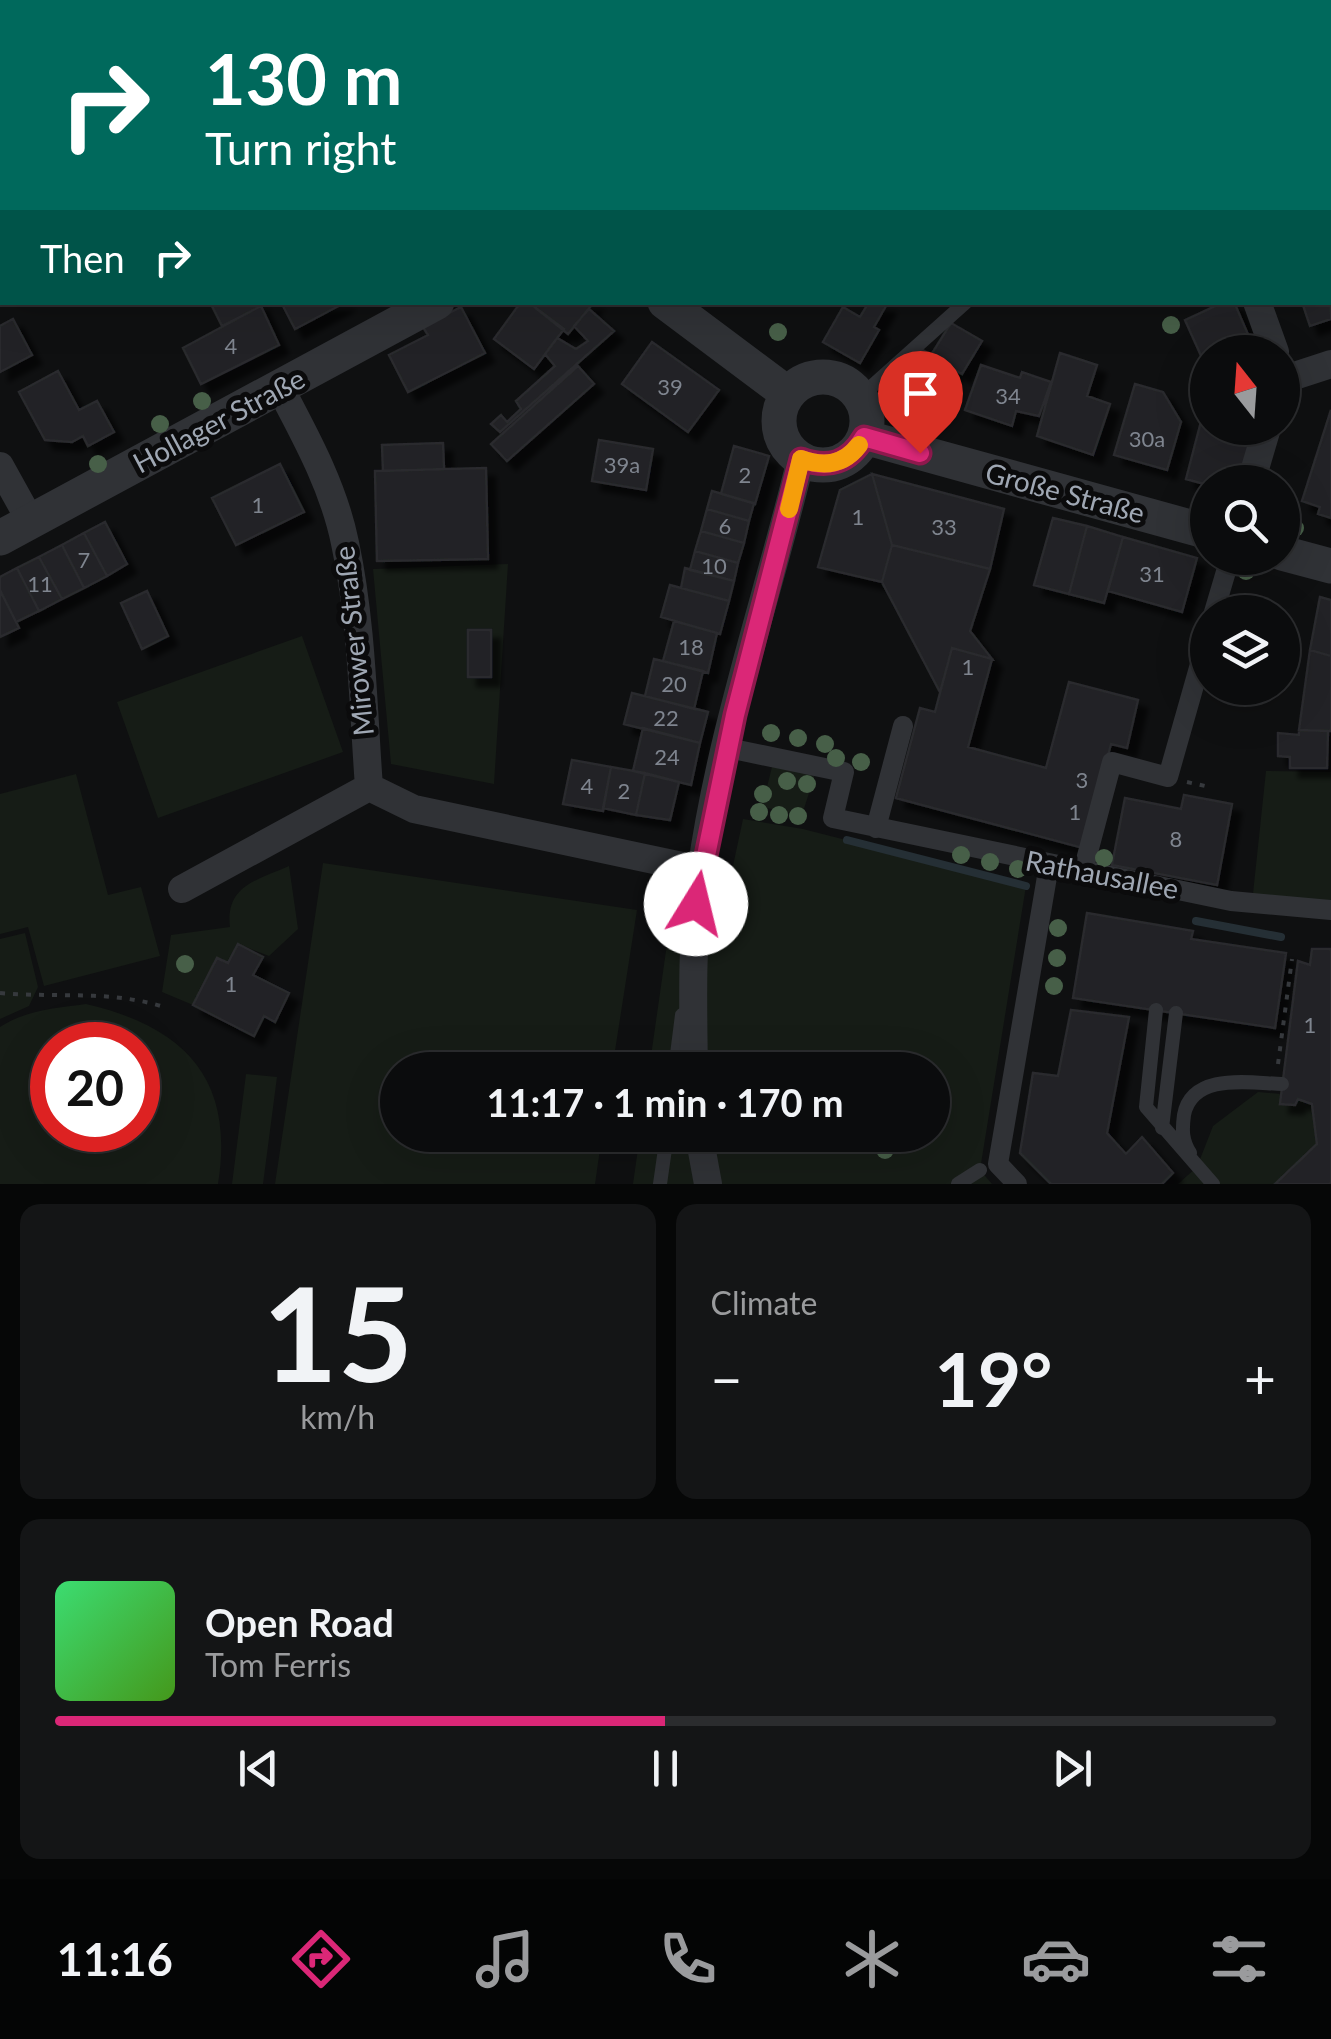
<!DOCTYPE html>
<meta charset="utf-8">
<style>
:root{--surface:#0b0c0d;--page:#141516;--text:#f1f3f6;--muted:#9a9b9d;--line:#2b2c2e;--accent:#db2777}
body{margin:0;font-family:Lato,sans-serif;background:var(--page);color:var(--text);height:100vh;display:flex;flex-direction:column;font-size:38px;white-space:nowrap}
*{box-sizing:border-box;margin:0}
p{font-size:32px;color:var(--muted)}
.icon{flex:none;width:55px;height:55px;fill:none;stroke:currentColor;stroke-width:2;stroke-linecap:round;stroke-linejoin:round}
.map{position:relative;height:1184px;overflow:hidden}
.details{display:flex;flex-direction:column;gap:20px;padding:20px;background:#060707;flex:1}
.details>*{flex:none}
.banner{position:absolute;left:0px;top:0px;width:1332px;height:305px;box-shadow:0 10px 40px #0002,0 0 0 2px var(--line);background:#00695c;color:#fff;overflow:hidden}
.needle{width:65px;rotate:343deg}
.controls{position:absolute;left:1190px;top:335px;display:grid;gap:20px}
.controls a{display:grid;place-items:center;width:110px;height:110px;border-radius:50%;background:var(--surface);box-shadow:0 10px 40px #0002,0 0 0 2px var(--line);font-size:50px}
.speed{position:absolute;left:30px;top:1022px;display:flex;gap:20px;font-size:50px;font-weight:700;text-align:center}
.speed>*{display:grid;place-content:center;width:130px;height:130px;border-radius:50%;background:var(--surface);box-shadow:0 10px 40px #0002,0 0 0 2px var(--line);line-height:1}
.speed .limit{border:15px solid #d22;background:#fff;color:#111}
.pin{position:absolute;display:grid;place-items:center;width:85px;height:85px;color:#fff;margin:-102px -42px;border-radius:50% 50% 50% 0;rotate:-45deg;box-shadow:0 0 10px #0007}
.pin .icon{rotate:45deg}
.me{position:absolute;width:110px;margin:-55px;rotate:9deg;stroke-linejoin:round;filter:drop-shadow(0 0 8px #0008)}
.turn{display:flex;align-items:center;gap:35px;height:210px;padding:0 40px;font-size:45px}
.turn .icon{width:130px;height:130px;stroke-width:2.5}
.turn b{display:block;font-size:70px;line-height:85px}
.then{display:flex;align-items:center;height:95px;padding:0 40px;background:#0003;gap:20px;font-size:38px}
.big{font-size:75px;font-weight:700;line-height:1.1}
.details .widget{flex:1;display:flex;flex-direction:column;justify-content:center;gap:15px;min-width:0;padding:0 35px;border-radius:20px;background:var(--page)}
.details .dial{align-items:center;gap:0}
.dial b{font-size:130px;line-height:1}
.song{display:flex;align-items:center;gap:30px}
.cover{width:120px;height:120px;border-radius:15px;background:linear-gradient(135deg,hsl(140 70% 55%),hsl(100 70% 35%))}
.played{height:10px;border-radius:5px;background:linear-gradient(90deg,var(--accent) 50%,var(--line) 50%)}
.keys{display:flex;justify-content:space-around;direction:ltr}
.heat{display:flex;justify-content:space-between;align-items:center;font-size:55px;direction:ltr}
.details .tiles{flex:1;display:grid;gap:20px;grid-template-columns:1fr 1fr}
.widget:last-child{grid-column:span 2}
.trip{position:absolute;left:380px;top:1052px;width:570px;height:100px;border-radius:50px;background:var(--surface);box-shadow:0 10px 40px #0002,0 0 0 2px var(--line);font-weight:700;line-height:100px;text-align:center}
.tabs{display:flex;height:160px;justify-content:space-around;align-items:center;background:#040505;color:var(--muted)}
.tabs .icon{width:70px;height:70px}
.tabs .current{color:var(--accent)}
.tabs b{font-size:45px;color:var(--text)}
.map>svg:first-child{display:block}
.green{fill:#161c16;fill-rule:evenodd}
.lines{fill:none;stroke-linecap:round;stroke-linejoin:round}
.stream{stroke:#252f35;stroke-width:8}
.building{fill:#222325;stroke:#292a2d;stroke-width:2.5;filter:url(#shadow)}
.path{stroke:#36393d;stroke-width:4;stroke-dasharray:5 8;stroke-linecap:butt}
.service{stroke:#303236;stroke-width:14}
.pedestrian{stroke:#303236;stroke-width:20}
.minor{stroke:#303236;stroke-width:28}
.tertiary{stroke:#303236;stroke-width:35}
.tree{fill:#475f48}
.route-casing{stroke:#8e194d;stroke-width:25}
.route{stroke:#db2777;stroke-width:18}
.slow{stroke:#f59e0b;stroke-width:18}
.labels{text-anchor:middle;stroke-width:10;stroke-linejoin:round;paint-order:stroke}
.number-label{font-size:22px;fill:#7f858f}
.street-label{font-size:28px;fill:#9fa7b3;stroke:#0b0b0c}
</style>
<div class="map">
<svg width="1331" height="1184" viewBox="0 0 1331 1184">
<defs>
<filter id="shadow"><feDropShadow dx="9" dy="9" stdDeviation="2.5" flood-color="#0009"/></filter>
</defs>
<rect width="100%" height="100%" fill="#0f1011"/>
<!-- green -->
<path class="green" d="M 403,0 L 928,0 L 402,2 Z
M 508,564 L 494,784 L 391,764 L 373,569 Z
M 302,636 L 343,752 L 158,818 L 117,702 Z
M 772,767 L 815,774 L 802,815 L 762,807 Z
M 1266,771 L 1331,772 L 1331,910 L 1252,903 Z
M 76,774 L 108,895 L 141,887 L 160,956 L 44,986 L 28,927 L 0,934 L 0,794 Z
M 743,819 L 803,829 L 1026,886 L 980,1170 L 992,1184 L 633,1184 L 640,1135 L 932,1135 L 932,1070 L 649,1070 L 671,916 L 721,922 Z
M 323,863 L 637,910 L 612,1070 L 398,1070 L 398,1135 L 602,1135 L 595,1184 L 275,1184 Z
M 289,866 L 298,929 L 269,956 L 238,944 L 228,963 L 217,958 L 193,1005 L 162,992 L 171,935 L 230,927 C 225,886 257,880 289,866 Z
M 25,933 L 38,987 L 29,1006 L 0,1019 L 0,939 Z
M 86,1004 C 185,1027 235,1079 218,1184 L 0,1184 L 0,1027 C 26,1010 56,1008 86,1004 ZM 52,1045 L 138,1045 L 138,1130 L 52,1130 Z
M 246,1074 L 277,1077 L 263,1184 L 232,1184 Z
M 1258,1092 L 1281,1094 L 1281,1104 L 1294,1105 L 1298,1099 L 1312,1104 L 1317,1144 L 1275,1184 L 1178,1184 L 1197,1167 L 1213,1126 Z"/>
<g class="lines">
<!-- stream -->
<path class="stream" d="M 847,840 L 1026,886
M 1196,921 L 1281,937"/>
</g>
<!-- building -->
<path class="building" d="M 1330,256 L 1331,319 L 1310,326 L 1302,302 L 1330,302 Z
M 210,302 L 260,302 L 261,306 L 222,326 Z
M 281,302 L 346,302 L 295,329 Z
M 521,302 L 528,302 L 564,329 L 534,369 L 494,339 Z
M 528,302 L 594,302 L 568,334 Z
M 869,302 L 887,304 L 874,327 L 879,330 L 860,363 L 823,342 L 843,307 L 860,317 Z
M 1224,302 L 1234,302 L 1250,339 L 1219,352 L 1208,352 L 1203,360 L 1185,320 Z
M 261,306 L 279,345 L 201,384 L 183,348 Z
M 461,307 L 485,353 L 408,392 L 389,355 L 428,335 L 423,327 Z
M 589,309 L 614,331 L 500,432 L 491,424 L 501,415 L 507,422 L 521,409 L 516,401 L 555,366 L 545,354 L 557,338 L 576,349 L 588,341 L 574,326 Z
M 13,319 L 32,355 L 0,372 L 0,326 Z
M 951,323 L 982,341 L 962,374 L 953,369 L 933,401 L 901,382 L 921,349 L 931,355 Z
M 652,342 L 719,390 L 688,432 L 622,384 Z
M 1060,353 L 1097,365 L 1087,396 L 1110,404 L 1093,455 L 1037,436 Z
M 981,365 L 1020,378 L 1022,372 L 1051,382 L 1039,416 L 1016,411 L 1012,426 L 965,410 Z
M 578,366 L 594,384 L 507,461 L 491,444 Z
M 58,371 L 79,410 L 97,401 L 114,432 L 88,446 L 83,436 L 72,442 L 45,440 L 19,392 Z
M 1135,384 L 1163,392 L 1181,422 L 1167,470 L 1114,455 Z
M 1204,410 L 1208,428 L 1257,428 L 1242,482 L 1208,485 L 1186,479 Z
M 1331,410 L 1331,518 L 1318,514 L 1320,507 L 1302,501 Z
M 599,440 L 653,449 L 646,490 L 592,481 Z
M 443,443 L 444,469 L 383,471 L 382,445 Z
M 734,446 L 769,456 L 755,504 L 721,494 Z
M 280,464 L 304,512 L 236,545 L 212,498 Z
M 486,468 L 488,559 L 377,561 L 375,471 Z
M 872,474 L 1004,509 L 990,569 L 892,545 Z
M 872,474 L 892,545 L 882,582 L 818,567 L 840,490 Z
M 712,491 L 754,503 L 749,521 L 707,509 Z
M 707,509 L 749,521 L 744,543 L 701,531 Z
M 1053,518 L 1087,526 L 1069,594 L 1034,585 Z
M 105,522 L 127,564 L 107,576 L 84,533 Z
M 1087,526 L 1123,537 L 1104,603 L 1069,594 Z
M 701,531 L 744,543 L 738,563 L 695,551 Z
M 84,533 L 107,576 L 84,588 L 62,545 Z
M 1123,537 L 1197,558 L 1182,612 L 1108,591 Z
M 62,545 L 84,588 L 62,599 L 39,557 Z
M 892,545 L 990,569 L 970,631 L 992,659 L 952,648 L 940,692 L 882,582 Z
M 695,551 L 738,563 L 734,581 L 690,570 Z
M 39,557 L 62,599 L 39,611 L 17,568 Z
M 17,568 L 39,611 L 16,622 L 0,590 L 0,577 Z
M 685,568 L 734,581 L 729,601 L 681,588 Z
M 670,585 L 729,601 L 720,634 L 661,617 Z
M 0,590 L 19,628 L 0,637 Z
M 147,591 L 168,636 L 142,649 L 121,603 Z
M 1320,597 L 1331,600 L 1331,656 L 1310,650 Z
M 674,621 L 717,633 L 708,673 L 663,661 Z
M 468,630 L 491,630 L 491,677 L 468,677 Z
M 952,648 L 992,659 L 968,747 L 1046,768 L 1069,682 L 1138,700 L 1127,748 L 1111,744 L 1083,848 L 896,798 L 920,708 L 935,712 Z
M 1310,650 L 1331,656 L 1331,731 L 1299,730 Z
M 654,659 L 703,671 L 694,709 L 645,696 Z
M 632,693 L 708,712 L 700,743 L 624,724 Z
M 643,728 L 700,743 L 691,785 L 633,771 Z
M 1299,730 L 1328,731 L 1327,768 L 1290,768 L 1290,757 L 1278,756 L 1278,733 L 1299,735 Z
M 572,760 L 611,767 L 603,811 L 563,804 Z
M 611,767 L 645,773 L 636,815 L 603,808 Z
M 645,773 L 679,782 L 670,820 L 636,815 Z
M 1184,795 L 1232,804 L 1217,885 L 1112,865 L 1125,798 L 1181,809 Z
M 1087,913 L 1193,931 L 1191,939 L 1286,953 L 1275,1028 L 1073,998 Z
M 238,944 L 263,957 L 253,975 L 289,993 L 275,1022 L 264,1016 L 254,1036 L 193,1005 L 217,958 L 228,963 Z
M 1312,949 L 1331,949 L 1331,1184 L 1275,1184 L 1317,1144 L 1312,1104 L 1298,1099 L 1295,1105 L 1280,1104 L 1298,961 L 1310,965 Z
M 1071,1010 L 1129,1017 L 1107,1133 L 1126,1154 L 1142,1137 L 1173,1173 L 1162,1184 L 1051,1184 L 1020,1153 L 1033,1073 L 1058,1076 Z"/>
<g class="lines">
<!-- path -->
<path class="path" d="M 459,0 L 464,2
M 624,0 L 635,2
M 727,0 L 730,2
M 780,0 L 783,2
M 872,0 L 876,2
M 402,2 L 403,0
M 514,2 L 515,0
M 543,2 L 544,0
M 662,2 L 665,2
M 801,2 L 803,0
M 838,2 L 841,0
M 0,15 L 2,17
M 1187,782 L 1205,786
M 0,993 C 56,998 107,990 161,1006
M 1278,1064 L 1292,959"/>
<!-- service -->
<path class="service" d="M 860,397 L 966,302
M 1156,1010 L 1146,1107 L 1213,1184
M 675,1070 L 682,1015
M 1162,1128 L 1176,1013
M 1190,1153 C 1182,1140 1182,1130 1184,1115 C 1192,1072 1250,1083 1282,1084
M 660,1184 L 667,1135
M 958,1184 L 980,1170"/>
<!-- pedestrian -->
<path class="pedestrian" d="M 1214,612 L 1230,558
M 728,748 L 844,772 L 833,818 L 1231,901 L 1331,910
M 876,828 L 903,726
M 1083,871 L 1112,762 L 1168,777 L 1208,636
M 1017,1184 L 998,1164 L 1049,865"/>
<!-- minor -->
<path class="minor" d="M 1067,0 L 1069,2
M 0,222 L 2,219
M 1257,302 L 1275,352
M 1282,380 L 1331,364
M 280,388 C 306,437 334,488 345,543 C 362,623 363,706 369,787 L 414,809 L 701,870
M 0,466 L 31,522
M 1251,482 L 1267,428
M 182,889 L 369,787
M 694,1070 C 693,1004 691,938 701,873 C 720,733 768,596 801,459
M 699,1135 L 708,1184"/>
<!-- tertiary -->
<path class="tertiary" d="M 291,0 L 294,2
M 665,302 L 788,394
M779 421a44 44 0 1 1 88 0a44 44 0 1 1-88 0Z
M 864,437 L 1208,532
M 0,538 L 437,302
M 1282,553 L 1331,566"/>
</g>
<!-- trees -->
<g class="tree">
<circle cx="1171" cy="325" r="9"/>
<circle cx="778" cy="332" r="9"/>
<circle cx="202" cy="401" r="9"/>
<circle cx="910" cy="420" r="9"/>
<circle cx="160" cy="424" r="9"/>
<circle cx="98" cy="464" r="9"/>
<circle cx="1295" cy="528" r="9"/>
<circle cx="1246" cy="571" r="9"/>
<circle cx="771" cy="733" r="9"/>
<circle cx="798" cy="738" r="9"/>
<circle cx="825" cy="744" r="9"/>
<circle cx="836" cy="758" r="9"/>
<circle cx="861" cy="762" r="9"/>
<circle cx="787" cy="781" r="9"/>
<circle cx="807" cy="784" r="9"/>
<circle cx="763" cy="794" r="9"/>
<circle cx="759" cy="812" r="9"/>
<circle cx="779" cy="815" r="9"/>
<circle cx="798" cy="816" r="9"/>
<circle cx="961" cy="855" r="9"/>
<circle cx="1104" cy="858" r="9"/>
<circle cx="990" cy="862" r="9"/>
<circle cx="1018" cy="869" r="9"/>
<circle cx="1058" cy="928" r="9"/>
<circle cx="1057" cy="958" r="9"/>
<circle cx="185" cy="964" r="9"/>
<circle cx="1054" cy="986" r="9"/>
<circle cx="885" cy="1150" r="9"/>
</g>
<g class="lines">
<!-- route casing -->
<g class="route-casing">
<path id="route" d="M 696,904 L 735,715 L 801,459 C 828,469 849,463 864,437 L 920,453"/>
</g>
<!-- route -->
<use href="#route" class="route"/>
<!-- slow -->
<path class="slow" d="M 789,509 L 801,459 C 824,467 844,465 859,445"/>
</g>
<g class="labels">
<!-- number labels -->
<g class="number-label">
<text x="231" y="354">4</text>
<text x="670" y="395">39</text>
<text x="1008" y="404">34</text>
<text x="1147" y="447">30a</text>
<text x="622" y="473">39a</text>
<text x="745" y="483">2</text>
<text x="258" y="513">1</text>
<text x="858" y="525">1</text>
<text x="725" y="534">6</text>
<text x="944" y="535">33</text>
<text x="84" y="568">7</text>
<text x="714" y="574">10</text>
<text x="1152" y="582">31</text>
<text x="40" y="592">11</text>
<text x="691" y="655">18</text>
<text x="968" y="675">1</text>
<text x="674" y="692">20</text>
<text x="666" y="726">22</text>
<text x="667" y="765">24</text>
<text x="1082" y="788">3</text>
<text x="587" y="794">4</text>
<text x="624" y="799">2</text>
<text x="1075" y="820">1</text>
<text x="1176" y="847">8</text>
<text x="231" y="992">1</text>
<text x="1310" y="1033">1</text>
</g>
<!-- street labels -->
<g class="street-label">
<text transform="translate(219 421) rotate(-28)" y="10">Hollager Straße</text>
<text transform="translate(1065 493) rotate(15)" y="10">Große Straße</text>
<text transform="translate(354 641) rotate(-96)" y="10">Mirower Straße</text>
<text transform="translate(1102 875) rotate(11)" y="10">Rathausallee</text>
</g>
</g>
</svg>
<div class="controls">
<a><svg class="needle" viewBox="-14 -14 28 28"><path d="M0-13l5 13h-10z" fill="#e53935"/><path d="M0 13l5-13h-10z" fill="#9a9b9d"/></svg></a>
<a><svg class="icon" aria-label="search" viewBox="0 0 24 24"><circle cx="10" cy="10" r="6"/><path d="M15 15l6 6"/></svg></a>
<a><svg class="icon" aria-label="layers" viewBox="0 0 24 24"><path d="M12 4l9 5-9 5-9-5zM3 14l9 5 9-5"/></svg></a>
</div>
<div class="speed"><div class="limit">20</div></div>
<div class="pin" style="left:920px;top:453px;background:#d93025"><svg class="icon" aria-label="arrive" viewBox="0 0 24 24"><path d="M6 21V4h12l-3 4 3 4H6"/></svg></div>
<svg class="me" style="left:696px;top:904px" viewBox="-20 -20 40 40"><circle r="19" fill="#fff"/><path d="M0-13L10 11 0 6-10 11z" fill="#db2777"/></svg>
<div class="trip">11:17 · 1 min · 170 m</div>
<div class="banner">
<div class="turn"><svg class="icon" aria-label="right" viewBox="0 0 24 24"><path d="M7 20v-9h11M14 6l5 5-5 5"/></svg><div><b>130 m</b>Turn right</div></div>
<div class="then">Then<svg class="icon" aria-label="right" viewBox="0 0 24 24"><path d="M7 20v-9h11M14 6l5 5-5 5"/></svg></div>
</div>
</div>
<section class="details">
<div class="tiles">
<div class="widget dial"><b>15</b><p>km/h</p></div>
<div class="widget"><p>Climate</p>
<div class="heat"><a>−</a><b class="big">19°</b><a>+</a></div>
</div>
<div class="widget">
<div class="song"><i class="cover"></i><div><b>Open Road</b><p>Tom Ferris</p></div></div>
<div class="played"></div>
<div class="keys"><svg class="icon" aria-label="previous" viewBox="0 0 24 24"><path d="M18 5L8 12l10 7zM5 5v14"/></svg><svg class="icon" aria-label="pause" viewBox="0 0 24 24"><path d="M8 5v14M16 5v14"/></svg><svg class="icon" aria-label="next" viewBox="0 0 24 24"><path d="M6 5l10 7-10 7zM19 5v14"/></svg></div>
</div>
</div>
</section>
<nav class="tabs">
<b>11:16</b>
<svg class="icon current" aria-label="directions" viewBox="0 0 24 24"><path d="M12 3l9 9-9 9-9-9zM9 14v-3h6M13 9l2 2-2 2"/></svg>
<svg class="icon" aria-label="music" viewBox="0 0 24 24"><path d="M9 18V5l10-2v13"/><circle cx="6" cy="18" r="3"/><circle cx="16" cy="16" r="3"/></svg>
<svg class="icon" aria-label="phone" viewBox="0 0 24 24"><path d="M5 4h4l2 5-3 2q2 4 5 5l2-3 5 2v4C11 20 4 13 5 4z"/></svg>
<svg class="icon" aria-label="climate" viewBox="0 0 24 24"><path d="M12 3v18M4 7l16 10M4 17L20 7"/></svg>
<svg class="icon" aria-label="car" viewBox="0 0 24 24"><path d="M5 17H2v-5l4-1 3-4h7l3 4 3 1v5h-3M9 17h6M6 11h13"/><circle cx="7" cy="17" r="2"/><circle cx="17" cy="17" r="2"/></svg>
<svg class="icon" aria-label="filters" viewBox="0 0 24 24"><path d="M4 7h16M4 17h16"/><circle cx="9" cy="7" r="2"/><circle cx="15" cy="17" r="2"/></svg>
</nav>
